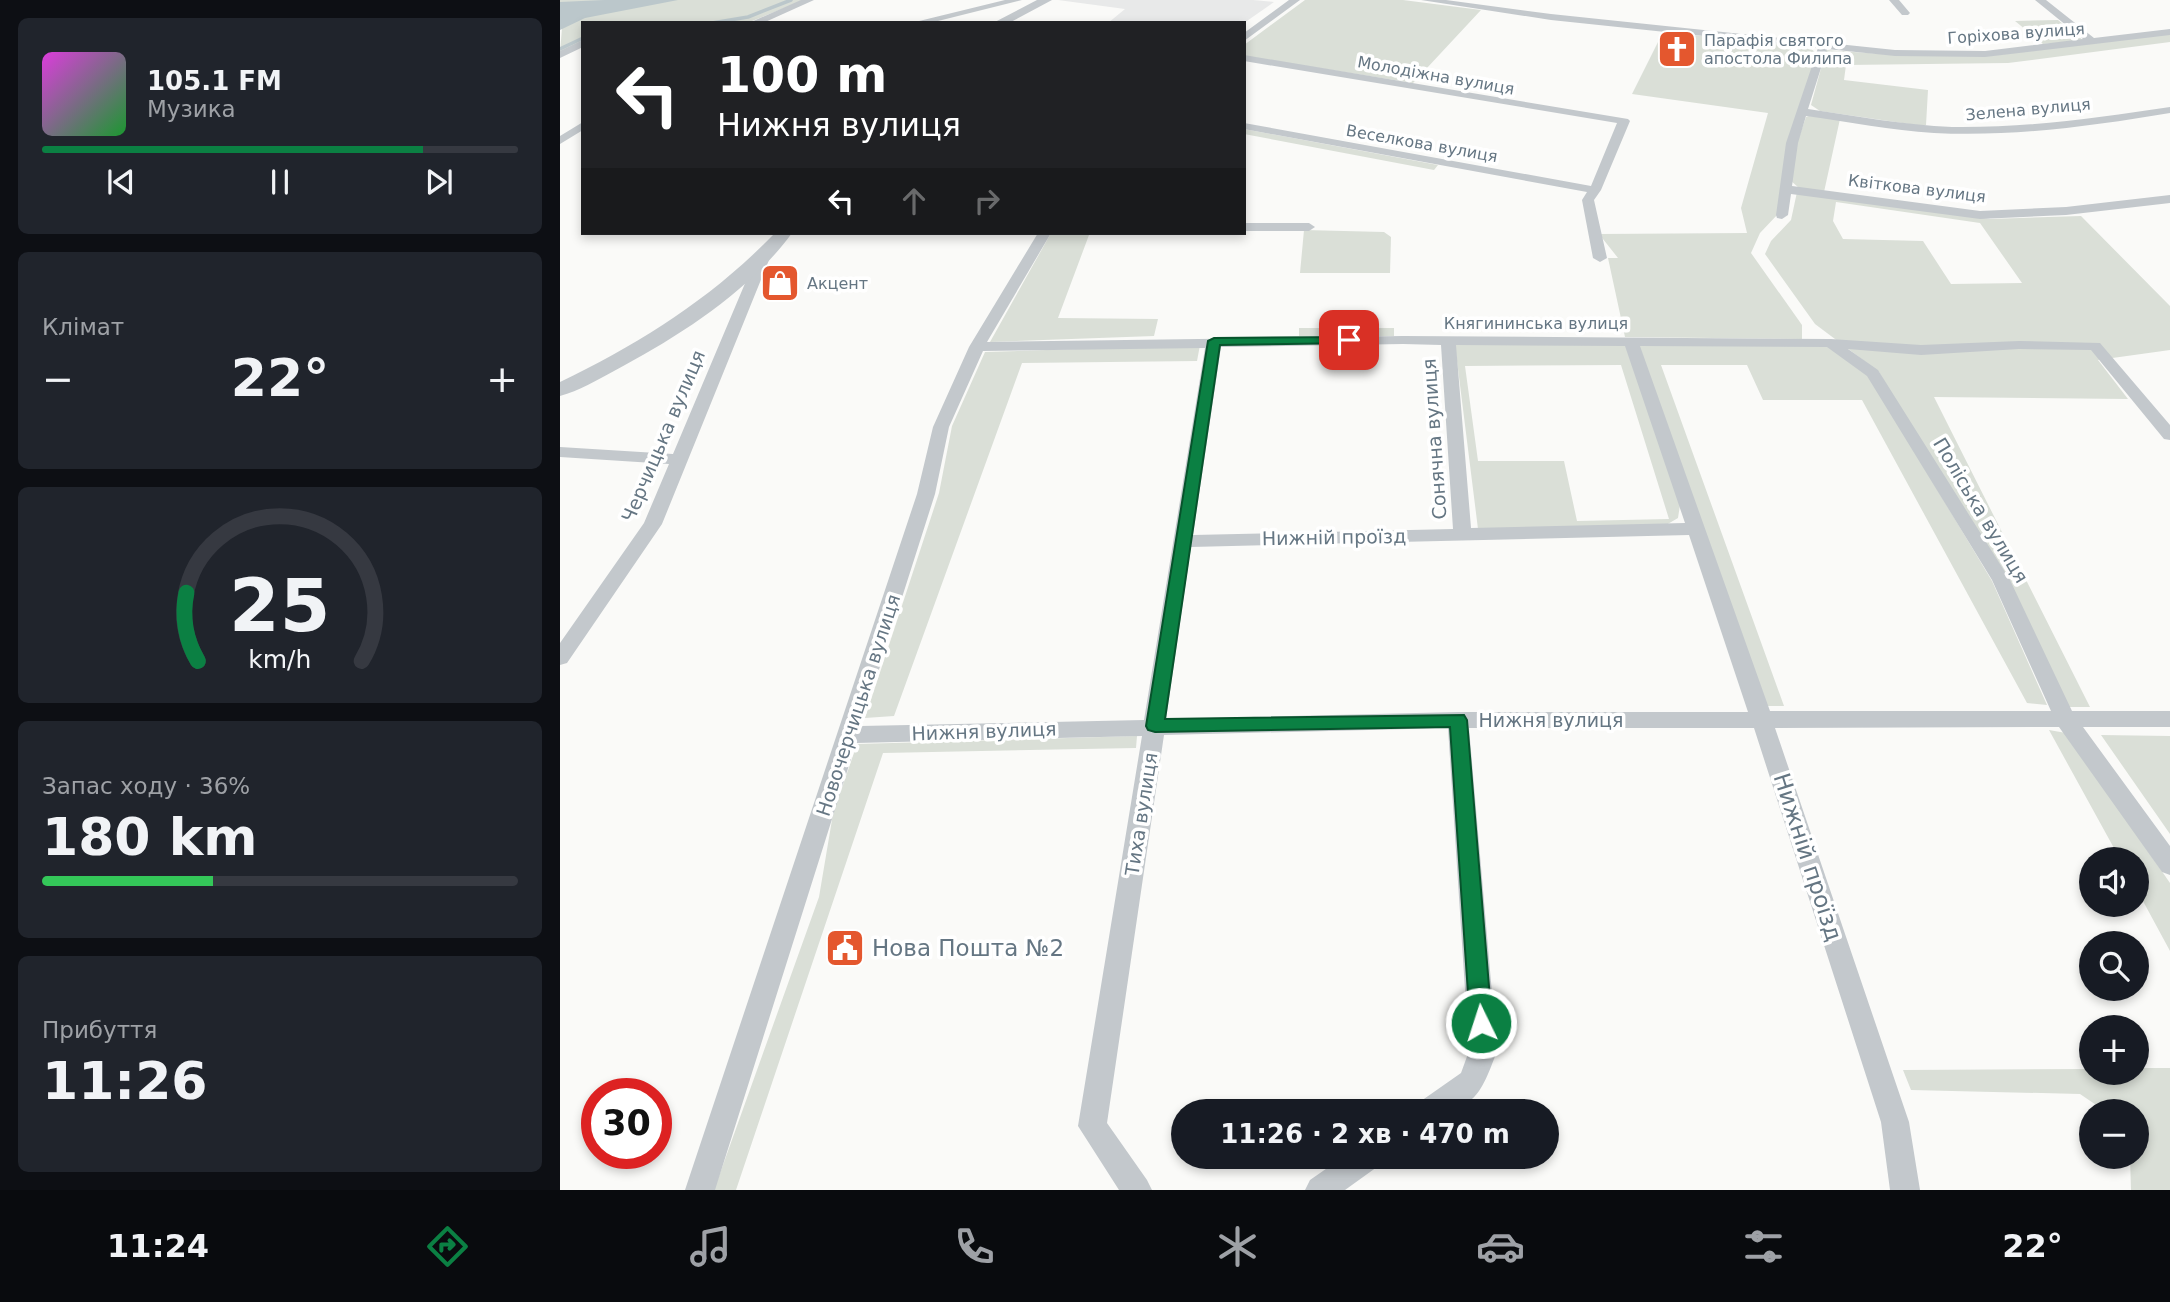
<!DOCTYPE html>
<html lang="uk">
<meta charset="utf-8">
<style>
:root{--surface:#171b24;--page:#20242c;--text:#f1f3f6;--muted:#9ea1a6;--line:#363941;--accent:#0b8043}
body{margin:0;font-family:"DejaVu Sans",sans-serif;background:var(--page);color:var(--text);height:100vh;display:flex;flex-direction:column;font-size:26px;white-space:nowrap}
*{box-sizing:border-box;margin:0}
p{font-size:23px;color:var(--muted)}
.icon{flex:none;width:38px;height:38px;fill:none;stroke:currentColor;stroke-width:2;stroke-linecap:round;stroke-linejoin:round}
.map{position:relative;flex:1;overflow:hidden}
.panel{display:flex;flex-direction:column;gap:18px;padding:18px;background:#0d0f14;width:560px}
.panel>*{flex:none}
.hud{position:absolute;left:21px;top:21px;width:665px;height:214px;border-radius:0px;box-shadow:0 4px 10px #0003;background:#202124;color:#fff;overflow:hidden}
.tools{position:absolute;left:1519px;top:847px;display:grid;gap:14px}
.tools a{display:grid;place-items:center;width:70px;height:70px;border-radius:50%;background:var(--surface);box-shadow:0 4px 10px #0003;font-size:35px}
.speed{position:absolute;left:21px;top:1078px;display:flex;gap:14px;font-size:35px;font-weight:700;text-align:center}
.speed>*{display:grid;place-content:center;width:91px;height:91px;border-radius:50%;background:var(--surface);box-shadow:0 4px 10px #0003;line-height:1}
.speed .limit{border:10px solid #d22;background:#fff;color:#111}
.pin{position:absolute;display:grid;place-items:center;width:60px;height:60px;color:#fff;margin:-30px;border-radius:14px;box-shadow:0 4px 10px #0006}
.me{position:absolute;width:77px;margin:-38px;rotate:356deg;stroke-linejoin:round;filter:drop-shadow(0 0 5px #0008)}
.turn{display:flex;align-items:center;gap:24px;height:147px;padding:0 21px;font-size:32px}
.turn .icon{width:91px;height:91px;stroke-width:2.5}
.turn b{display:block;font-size:49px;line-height:60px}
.lanes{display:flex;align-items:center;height:66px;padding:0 21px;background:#0003;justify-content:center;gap:35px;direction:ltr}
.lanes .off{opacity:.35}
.big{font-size:52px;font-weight:700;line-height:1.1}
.panel .widget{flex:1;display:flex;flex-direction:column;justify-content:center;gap:10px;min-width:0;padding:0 24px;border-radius:10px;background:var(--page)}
.panel .dial{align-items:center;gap:0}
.dial svg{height:182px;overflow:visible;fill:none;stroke:var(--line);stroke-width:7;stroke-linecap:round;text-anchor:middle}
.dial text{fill:var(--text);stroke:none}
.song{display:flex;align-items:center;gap:21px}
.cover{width:84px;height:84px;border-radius:10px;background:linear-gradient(135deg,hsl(300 70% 55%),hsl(130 70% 35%))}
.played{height:7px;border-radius:4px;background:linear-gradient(90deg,var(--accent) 80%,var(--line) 80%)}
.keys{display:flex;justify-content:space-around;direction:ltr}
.heat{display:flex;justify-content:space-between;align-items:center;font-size:38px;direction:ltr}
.charge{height:10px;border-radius:5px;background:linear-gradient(90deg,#34c759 36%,var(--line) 0)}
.trip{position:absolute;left:611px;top:1099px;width:388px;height:70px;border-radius:35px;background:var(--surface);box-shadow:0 4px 10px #0003;font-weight:700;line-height:70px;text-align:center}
.menu{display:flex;height:112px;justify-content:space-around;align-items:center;background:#090b0e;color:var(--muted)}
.menu .icon{width:49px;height:49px}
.menu .active{color:var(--accent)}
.menu b{font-size:32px;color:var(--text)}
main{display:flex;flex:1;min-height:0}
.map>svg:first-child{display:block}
.built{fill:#e8e9e9}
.green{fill:#dadfd7;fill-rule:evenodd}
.water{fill:#bbc7cb}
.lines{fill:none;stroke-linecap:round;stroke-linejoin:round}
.stream{stroke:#bbc7cb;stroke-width:3.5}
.minor{fill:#c3c8cc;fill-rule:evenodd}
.tertiary{fill:#c3c8cc;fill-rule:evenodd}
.route{fill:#0b8043;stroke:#07532c;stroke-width:2}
.labels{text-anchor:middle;stroke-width:7;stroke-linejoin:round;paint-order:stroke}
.far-street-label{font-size:16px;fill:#657683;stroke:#fff}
.far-poi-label{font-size:16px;fill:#657683;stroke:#fff;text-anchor:start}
.street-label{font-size:19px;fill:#657683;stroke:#fff}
.near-street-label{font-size:23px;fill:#657683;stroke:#fff}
.near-poi-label{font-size:23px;fill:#657683;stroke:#fff;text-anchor:start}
</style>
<main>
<section class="panel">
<div class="widget">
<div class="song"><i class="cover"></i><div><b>105.1 FM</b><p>Музика</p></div></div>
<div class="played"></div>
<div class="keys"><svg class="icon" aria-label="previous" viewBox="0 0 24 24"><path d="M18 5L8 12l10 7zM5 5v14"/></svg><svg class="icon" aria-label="pause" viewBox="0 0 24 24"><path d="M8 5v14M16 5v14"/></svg><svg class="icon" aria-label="next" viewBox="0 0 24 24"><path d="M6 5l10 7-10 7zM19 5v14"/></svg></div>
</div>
<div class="widget"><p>Клімат</p>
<div class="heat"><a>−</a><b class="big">22°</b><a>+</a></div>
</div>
<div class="widget dial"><svg viewBox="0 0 100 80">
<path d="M14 69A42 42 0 1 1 86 69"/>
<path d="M14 69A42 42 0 0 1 9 39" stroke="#0b8043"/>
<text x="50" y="56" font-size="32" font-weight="700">25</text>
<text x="50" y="72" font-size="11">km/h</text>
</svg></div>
<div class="widget"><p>Запас ходу · 36%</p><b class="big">180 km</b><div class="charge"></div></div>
<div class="widget"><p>Прибуття</p><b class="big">11:26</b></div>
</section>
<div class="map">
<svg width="1610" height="1190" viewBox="0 0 1610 1190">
<rect width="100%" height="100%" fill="#fafaf8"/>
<!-- built -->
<path class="built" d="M 498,0 L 693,0 L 714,2 L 684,23 L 548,23 L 565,9 Z"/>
<!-- green -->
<path class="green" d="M 0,0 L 244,0 L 187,23 L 23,23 L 23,41 L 0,52 L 2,28 L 0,27 Z
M 745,0 L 843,0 L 921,10 L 853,83 L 684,56 L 684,45 Z
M 1498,20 L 1524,41 L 1483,44 L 1455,21 Z
M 1103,32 L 1249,47 L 1256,53 L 1218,214 L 1200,233 L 1191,253 L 1242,325 L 1242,339 L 1065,337 L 1048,258 L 1058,258 L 1039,234 L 1187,233 L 1181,208 L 1208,113 L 1072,94 Z
M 1610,34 L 1610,42 L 1448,63 L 1286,65 L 1284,80 L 1368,90 L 1366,125 L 1363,126 L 1260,111 L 1251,105 L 1266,50 L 1336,55 L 1428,56 Z
M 1249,116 L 1280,119 L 1264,192 L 1239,188 L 1230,180 L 1236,146 L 1246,117 Z
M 684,129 L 878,165 L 874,170 L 684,134 Z
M 1237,192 L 1430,219 L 1521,216 L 1610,306 L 1610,350 L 1538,360 L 1568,399 L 1374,397 L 1530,707 L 1509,707 L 1319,372 L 1255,324 L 1205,254 L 1211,241 L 1231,220 ZM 1276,202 L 1420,223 L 1462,283 L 1391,284 L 1363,241 L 1283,239 L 1273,221 Z
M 744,230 L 824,232 L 831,237 L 830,273 L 740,273 Z
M 491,233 L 611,233 L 529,235 L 498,318 L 598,319 L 594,336 L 430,342 Z
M 739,328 L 834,328 L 834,336 L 739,336 Z
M 1066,344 L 1120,505 L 1118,518 L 1106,525 L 918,529 L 895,345 ZM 1061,365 L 1109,519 L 1017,521 L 1004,461 L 918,461 L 905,366 Z
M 1076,344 L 1269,346 L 1308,374 L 1432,581 L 1487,705 L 1467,703 L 1302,400 L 1203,400 L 1187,365 L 1101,365 L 1224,706 L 1207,706 Z
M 640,345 L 637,361 L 462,363 L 334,716 L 305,718 L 379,493 L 392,426 L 425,352 Z
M 1489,730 L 1506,733 L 1610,883 L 1610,951 L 1577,890 L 1577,859 L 1560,859 Z
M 1541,735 L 1610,736 L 1610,834 Z
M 577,736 L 576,748 L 323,753 L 176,1190 L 154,1190 L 259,897 L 273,814 L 297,744 Z
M 1577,1068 L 1610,1068 L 1610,1190 L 1571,1190 L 1570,1157 L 1577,1157 L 1577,1111 L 1545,1111 L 1520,1094 L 1351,1090 L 1343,1070 L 1531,1069 L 1531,1073 L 1577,1073 Z"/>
<!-- water -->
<path class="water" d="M 44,0 L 118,0 L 25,18 L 0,30 L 0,2 Z"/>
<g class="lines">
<!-- stream -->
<path class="stream" d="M 152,23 L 188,17 L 231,0
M 0,49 L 23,38"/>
<!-- minor -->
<path class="minor" d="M 241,0 L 254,0 L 203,23 L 189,23 Z
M 445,0 L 462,0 L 370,23 L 351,23 Z
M 729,0 L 740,0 L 684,41 L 684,33 Z
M 861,0 L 886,0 L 991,14 L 1335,50 L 1425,51 L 1523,39 L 1475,0 L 1486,0 L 1534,38 L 1610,29 L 1610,35 L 1425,57 L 1335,56 L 1267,49 L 1248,109 C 1296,116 1344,125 1392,127 C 1465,128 1538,118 1610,107 L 1610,113 C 1532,126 1453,137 1374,133 C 1331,130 1289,122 1246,116 L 1238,143 L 1232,186 L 1420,211 L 1506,207 L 1610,195 L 1610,203 L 1506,215 L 1420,219 L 1231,194 L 1228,215 L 1222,219 L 1217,218 L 1216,215 L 1226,143 L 1258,48 L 991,20 Z
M 1329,0 L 1339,0 L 1350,13 L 1348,15 L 1342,15 Z
M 23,40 L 23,47 L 0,58 L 0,51 Z
M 684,55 L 1068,119 L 1070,121 L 1041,190 L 1034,200 L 1047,258 L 1040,262 L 1033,258 L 1022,200 L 1027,192 L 684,129 L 684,123 L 1031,186 L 1057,123 L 684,61 Z
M 23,122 L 23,130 L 0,144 L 0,136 Z
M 684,223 L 749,223 L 755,227 L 749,231 L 684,231 Z
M 478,233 L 491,233 L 427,342 L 843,336 L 1271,339 L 1361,345 L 1459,341 L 1540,343 L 1610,425 L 1610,440 L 1604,439 L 1531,350 L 1459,349 L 1361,355 L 1288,349 L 1318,370 L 1450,580 L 1512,711 L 1610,711 L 1610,727 L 1523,727 L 1610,846 L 1610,875 L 1602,872 L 1499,727 L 1215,728 L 1349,1122 L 1360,1190 L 1330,1190 L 1321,1122 L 1194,728 L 909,728 L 937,1051 C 919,1100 912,1113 857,1111 L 861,1101 L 901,1073 L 909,1051 L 888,728 L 604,735 L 547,1123 L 587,1180 L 592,1190 L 559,1190 L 518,1126 L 582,736 L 296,743 L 155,1190 L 125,1190 L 357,494 L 373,427 L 409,347 ZM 843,344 L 881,345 L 893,529 L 633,535 L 661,347 ZM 896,345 L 1065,346 L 1125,523 L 911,528 ZM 1080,346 L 1267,347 L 1307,376 L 1432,580 L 1491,711 L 1210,711 ZM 645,348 L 584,720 L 301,726 L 375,494 L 389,427 L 423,351 ZM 1129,535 L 1188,712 L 898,712 L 606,719 L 631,547 Z
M 204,251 L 211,255 L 102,524 L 7,663 L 0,665 L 0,643 L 84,523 L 109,464 L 0,457 L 0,447 L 113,454 L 197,255 Z
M 783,1157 L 821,1157 L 817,1167 L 785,1190 L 745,1190 L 750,1180 Z"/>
<!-- tertiary -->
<path class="tertiary" d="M 477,0 L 492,0 L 449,23 L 433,23 Z
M 215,233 L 232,233 C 188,293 118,337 54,371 C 37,380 19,391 0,396 L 0,382 C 81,343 152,298 215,233 Z"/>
</g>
<!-- route -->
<path class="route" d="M 789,337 L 795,340 L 793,343 L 660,345 L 605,719 L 904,715 L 907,720 L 932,1023 L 928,1030 L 921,1033 L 913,1030 L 910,1023 L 890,727 L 595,732 L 588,730 L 586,726 L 648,341 L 654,338 Z"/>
<!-- icons -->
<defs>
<g id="church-square" transform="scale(2.0125)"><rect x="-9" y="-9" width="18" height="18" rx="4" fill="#e4572e" stroke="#fff"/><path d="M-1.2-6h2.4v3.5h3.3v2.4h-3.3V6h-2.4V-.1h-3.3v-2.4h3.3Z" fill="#fff"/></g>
<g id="shop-square" transform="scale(2.0125)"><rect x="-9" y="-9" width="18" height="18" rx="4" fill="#e4572e" stroke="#fff"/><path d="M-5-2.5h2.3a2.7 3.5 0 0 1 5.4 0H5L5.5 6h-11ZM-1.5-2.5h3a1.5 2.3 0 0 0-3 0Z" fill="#fff"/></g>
<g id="civic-square" transform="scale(2.0125)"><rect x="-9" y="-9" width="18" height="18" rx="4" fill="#e4572e" stroke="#fff"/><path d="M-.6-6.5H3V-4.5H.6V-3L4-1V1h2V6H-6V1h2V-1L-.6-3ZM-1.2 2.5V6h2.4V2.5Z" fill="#fff"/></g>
</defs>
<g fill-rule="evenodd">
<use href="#church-square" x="1117" y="49"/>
<use href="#shop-square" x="220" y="283"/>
<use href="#civic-square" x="285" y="948"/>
</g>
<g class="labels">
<!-- far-street labels -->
<g class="far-street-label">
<text transform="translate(1456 33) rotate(-4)" y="6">Горіхова вулиця</text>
<text transform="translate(876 75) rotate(10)" y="6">Молодіжна вулиця</text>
<text transform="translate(1468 109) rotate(-5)" y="6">Зелена вулиця</text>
<text transform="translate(862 143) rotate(10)" y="6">Веселкова вулиця</text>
<text transform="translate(1357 188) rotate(7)" y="6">Квіткова вулиця</text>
<text x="976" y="329">Княгининська вулиця</text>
</g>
<!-- far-poi labels -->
<g class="far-poi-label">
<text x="1144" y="46">Парафія святого<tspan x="1144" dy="18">апостола Филипа</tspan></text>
<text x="247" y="289">Акцент</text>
</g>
<!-- street labels -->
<g class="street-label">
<text transform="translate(103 436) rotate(-67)" y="7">Черчицька вулиця</text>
<text transform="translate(874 439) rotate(-94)" y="7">Сонячна вулиця</text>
<text transform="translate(1421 510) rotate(59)" y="7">Поліська вулиця</text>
<text transform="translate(774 537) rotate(-1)" y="7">Нижній проїзд</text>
<text transform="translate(298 705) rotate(-72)" y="7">Новочерчицька вулиця</text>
<text x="991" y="727">Нижня вулиця</text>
<text transform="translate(424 731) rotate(-2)" y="7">Нижня вулиця</text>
<text transform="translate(581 814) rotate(-81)" y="7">Тиха вулиця</text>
</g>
<!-- near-street labels -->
<g class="near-street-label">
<text transform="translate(1248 857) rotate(72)" y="8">Нижній проїзд</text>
</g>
<!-- near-poi labels -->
<g class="near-poi-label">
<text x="312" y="956">Нова Пошта №2</text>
</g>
</g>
</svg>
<div class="tools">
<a><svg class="icon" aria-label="sound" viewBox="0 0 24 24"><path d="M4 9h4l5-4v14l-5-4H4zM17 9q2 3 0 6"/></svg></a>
<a><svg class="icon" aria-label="search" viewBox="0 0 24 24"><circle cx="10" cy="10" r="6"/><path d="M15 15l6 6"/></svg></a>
<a>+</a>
<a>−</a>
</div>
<div class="speed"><div class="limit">30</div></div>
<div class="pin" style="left:789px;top:340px;background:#d93025"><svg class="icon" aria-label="arrive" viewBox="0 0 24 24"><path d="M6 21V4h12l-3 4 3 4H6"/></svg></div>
<svg class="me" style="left:921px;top:1023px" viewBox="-20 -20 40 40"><circle r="17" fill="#0b8043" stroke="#fff" stroke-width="3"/><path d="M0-11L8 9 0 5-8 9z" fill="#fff"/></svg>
<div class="trip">11:26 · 2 хв · 470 m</div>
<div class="hud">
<div class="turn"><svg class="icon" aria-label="left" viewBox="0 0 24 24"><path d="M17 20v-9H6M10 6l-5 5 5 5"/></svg><div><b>100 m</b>Нижня вулиця</div></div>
<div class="lanes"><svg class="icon" aria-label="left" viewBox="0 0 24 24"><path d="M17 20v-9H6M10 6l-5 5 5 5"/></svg><svg class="icon off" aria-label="ahead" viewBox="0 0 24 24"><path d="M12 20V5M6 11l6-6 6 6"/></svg><svg class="icon off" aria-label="right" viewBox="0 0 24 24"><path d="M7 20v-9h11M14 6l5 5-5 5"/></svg></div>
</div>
</div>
</main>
<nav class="menu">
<b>11:24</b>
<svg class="icon active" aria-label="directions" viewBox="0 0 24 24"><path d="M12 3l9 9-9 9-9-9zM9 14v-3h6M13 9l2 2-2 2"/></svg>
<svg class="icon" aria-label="music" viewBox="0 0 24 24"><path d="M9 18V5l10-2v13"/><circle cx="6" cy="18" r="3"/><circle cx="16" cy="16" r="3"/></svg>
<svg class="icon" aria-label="phone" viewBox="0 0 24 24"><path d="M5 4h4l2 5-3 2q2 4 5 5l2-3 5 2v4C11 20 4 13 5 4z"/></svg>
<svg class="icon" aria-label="climate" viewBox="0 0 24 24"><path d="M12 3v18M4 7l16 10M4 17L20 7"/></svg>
<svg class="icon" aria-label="car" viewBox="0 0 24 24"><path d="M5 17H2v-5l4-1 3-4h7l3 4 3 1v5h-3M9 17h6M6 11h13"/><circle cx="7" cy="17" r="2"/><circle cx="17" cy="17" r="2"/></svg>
<svg class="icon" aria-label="filters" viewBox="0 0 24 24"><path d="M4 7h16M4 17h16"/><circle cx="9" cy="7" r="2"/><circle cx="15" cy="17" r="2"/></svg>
<b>22°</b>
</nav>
